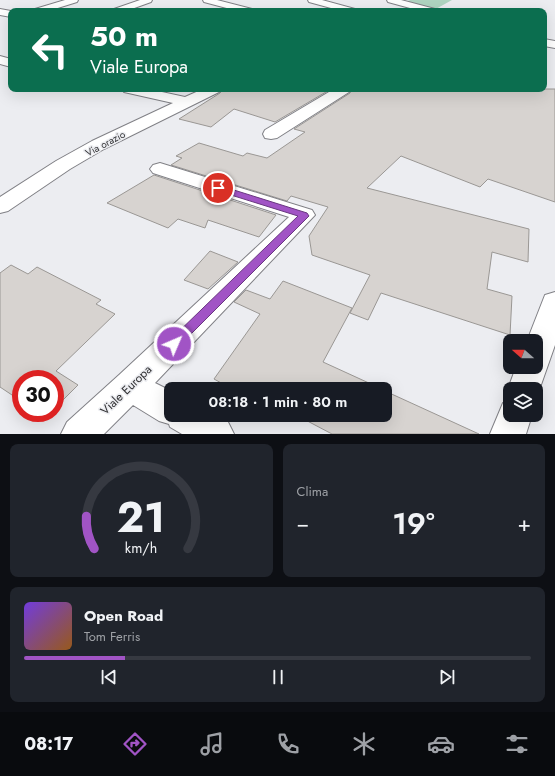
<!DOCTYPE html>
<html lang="it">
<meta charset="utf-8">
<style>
:root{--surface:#171b24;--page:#20242c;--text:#f1f3f6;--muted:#9ea1a6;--line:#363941;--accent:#a154c5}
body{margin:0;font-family:Jost,sans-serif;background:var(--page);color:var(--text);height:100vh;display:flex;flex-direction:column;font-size:15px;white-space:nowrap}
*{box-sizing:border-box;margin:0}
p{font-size:13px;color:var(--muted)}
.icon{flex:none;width:22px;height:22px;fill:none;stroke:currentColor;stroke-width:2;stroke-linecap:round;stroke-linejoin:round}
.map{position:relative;height:434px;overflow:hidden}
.side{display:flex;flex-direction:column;gap:10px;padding:10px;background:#0d0f14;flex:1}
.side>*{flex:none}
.banner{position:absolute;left:8px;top:8px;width:539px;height:84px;border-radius:8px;box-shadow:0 4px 16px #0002;background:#0b6e4f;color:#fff;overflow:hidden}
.needle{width:26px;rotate:291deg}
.tools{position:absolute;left:503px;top:334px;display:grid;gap:8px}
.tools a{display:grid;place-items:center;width:40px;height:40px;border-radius:8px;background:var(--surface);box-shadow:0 4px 16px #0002;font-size:20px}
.speed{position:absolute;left:12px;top:370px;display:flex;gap:8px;font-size:20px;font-weight:700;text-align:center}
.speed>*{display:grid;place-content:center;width:52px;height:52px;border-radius:50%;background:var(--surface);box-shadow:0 4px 16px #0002;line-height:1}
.speed .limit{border:6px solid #d22;background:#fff;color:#111}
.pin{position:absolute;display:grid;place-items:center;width:34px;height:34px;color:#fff;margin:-17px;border:2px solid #fff;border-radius:50%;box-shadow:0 1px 4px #0007}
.me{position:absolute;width:44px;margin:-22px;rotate:45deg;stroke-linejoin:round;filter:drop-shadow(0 0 3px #0008)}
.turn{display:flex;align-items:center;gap:14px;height:84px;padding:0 16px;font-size:18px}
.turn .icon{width:52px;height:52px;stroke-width:2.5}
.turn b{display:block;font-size:28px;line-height:34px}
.big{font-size:30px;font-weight:600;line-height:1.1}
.side .widget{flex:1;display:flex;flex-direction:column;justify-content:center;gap:6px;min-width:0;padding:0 14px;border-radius:8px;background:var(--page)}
.side .dial{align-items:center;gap:0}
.dial svg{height:104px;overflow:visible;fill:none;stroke:var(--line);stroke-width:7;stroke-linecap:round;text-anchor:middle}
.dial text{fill:var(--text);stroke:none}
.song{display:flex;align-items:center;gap:12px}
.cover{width:48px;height:48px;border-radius:6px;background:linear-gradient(135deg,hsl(260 70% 55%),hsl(30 70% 35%))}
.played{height:4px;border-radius:2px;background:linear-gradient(90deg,var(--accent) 20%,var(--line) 20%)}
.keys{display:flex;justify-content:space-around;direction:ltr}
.heat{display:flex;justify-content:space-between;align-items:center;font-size:22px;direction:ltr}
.side .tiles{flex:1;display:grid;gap:10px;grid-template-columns:1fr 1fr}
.widget:last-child{grid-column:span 2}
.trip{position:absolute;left:164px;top:382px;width:228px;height:40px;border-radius:8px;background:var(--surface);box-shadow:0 4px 16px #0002;font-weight:600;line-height:40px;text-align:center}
.tabs{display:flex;height:64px;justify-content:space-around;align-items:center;background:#090b0e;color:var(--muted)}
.tabs .icon{width:28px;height:28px}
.tabs .active{color:var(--accent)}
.tabs b{font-size:18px;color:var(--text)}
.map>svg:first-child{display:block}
.green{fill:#afd5c1}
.building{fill:#d7d3d0;stroke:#9a9794}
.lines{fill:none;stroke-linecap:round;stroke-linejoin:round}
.minor-casing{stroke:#818186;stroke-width:2}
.minor{fill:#fff;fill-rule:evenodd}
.route{fill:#a154c5;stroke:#693780}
.labels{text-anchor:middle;stroke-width:3;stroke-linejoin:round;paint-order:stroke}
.far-street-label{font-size:10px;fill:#303032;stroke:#ecedf1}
.street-label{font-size:12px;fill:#303032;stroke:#ecedf1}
</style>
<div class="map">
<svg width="555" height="434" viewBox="0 0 555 434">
<rect width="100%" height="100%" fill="#ecedf1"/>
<!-- green -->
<path class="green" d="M 410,0 L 452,0 L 434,10 L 405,2 Z"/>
<!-- building -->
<path class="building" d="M 224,89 L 331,89 L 275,122 L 234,109 L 211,127 L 179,119 L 220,93 Z
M 352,89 L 555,89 L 555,202 L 488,179 L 480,187 L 401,156 L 367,188 L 529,229 L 528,262 L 492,252 L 487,289 L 512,296 L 510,335 L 381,293 L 368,320 L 350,313 L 370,275 L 312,255 L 309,236 L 328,207 L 291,196 L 287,201 L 171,165 L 182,158 L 176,156 L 199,143 L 243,156 L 247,153 L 267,158 L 305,132 L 294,129 L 350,93 Z
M 154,175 L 276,215 L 259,237 L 208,220 L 205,228 L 178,219 L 168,228 L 107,203 Z
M 210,251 L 238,262 L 208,289 L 184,280 Z
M 11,265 L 28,274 L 37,267 L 101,300 L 96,304 L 115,314 L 56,371 L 78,385 L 55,408 L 55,379 L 21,379 L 21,401 L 0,387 L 0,273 Z
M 283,281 L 352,308 L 323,362 L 382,389 L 232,389 L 214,379 L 260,314 L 234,302 L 246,290 L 270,299 Z
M 385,391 L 479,434 L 332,434 L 296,415 L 385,415 Z"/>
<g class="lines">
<!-- minor casing -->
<g class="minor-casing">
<path id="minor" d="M 65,0 L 78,0 L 77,2 L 48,11 L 33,11 L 35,9 Z
M 140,0 L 152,0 L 151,2 L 126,11 L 112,11 L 114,9 Z
M 203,0 L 217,0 L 252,9 L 254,11 L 238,11 L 204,2 Z
M 308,0 L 322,0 L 355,9 L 357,11 L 342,11 L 309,2 Z
M 387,0 L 401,0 L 435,9 L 437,11 L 421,11 L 388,2 Z
M 0,9 L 11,11 L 11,17 L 0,15 Z
M 544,39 L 555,41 L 555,48 L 544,46 Z
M 0,56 L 11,59 L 11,67 L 0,64 Z
M 122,89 L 148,89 L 185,97 L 203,89 L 221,89 L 219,92 L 104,149 L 70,169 L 8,211 L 0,213 L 0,197 L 56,161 L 92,141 L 173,103 L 124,92 Z
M 334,89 L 351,89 L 349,92 L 277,138 L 271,139 L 265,138 L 263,134 L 265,130 Z
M 160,163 L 312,210 L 315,215 L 155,383 L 171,391 L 171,415 L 216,415 L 228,422 L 234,434 L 182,434 L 170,427 L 169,424 L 159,421 L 133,405 L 104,434 L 61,434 L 67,422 L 119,375 L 289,217 L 153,173 L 150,169 L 153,165 Z
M 555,292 L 555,345 L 536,399 L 536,389 L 510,389 L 510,394 L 508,389 L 516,367 L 536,367 L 536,341 L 527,341 L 545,295 Z
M 510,400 L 510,415 L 532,415 L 526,434 L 490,434 L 503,403 Z"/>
</g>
<!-- minor -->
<use href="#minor" class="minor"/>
</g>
<!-- route -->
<path class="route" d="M 218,185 L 307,213 L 309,216 L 178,347 L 174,349 L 170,347 L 168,344 L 170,340 L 298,216 L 215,190 L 213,188 Z"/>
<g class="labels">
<!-- far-street labels -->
<g class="far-street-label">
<text transform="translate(105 143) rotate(-28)" y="4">Via orazio</text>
</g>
<!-- street labels -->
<g class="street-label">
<text transform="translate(126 390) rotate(-44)" y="4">Viale Europa</text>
</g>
</g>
</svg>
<div class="tools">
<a><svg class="needle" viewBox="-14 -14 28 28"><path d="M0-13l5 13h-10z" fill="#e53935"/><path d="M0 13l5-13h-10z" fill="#9ea1a6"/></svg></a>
<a><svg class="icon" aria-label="layers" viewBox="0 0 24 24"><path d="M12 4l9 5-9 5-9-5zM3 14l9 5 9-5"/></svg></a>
</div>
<div class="speed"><div class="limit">30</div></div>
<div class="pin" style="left:218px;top:188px;background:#d93025"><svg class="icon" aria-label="arrive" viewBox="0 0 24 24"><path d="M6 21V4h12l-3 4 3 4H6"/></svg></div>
<svg class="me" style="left:174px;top:344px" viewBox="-20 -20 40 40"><circle r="17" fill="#a154c5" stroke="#fff" stroke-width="3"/><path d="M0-11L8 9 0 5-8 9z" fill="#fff"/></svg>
<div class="trip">08:18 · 1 min · 80 m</div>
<div class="banner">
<div class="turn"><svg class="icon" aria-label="left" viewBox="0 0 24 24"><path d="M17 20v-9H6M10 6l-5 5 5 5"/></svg><div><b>50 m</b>Viale Europa</div></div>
</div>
</div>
<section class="side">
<div class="tiles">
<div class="widget dial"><svg viewBox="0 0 100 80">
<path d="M14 69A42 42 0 1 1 86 69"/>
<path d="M14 69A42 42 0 0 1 8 44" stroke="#a154c5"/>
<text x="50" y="56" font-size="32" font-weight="700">21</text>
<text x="50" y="72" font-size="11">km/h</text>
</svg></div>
<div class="widget"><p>Clima</p>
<div class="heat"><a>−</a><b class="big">19°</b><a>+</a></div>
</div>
<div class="widget">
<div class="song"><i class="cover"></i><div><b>Open Road</b><p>Tom Ferris</p></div></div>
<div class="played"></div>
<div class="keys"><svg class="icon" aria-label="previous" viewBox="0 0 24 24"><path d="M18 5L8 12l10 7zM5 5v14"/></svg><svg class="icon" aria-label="pause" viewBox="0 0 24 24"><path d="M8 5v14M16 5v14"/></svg><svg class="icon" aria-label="next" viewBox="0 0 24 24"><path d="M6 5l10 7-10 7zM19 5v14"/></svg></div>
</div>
</div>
</section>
<nav class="tabs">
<b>08:17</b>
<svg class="icon active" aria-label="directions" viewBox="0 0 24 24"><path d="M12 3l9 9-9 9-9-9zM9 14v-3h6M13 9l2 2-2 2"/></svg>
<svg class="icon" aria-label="music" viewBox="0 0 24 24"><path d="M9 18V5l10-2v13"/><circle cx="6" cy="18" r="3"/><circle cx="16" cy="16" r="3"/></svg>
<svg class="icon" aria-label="phone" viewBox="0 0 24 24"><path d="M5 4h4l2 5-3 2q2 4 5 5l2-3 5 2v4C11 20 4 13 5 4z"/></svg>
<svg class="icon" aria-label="climate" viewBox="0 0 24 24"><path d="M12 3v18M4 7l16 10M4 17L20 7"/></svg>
<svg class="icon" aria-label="car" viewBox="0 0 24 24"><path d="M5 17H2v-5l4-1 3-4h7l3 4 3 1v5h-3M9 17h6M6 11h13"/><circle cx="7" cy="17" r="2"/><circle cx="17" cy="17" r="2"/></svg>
<svg class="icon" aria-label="filters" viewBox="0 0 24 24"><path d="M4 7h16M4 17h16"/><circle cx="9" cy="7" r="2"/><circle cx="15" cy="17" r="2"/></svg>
</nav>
